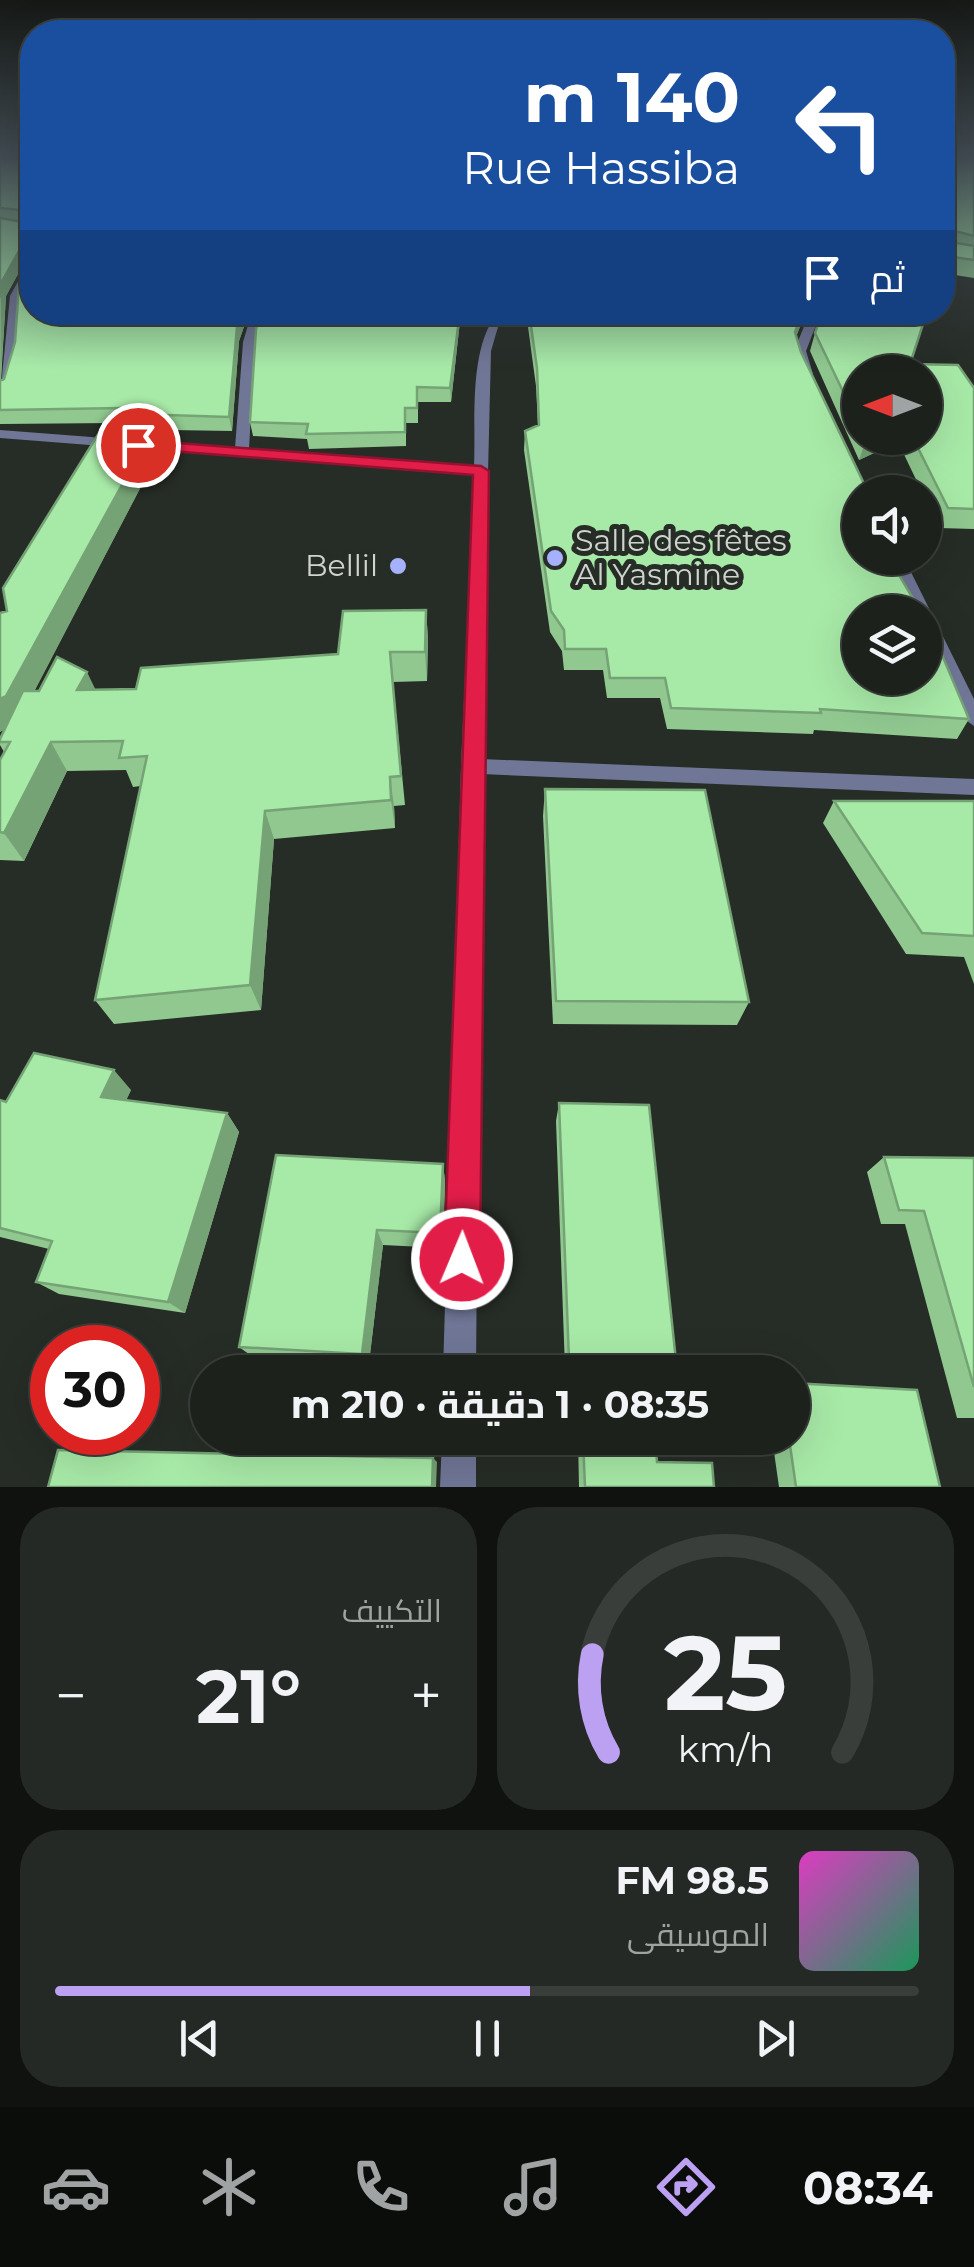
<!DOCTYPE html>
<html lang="ar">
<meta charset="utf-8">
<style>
:root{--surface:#1c211c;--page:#252925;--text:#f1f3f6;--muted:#a0a3a3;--line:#3a3e3b;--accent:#bca0f2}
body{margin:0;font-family:Montserrat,Cairo,sans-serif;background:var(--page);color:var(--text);direction:rtl;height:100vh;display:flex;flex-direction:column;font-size:38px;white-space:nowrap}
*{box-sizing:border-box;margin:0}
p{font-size:32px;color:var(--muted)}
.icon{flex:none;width:55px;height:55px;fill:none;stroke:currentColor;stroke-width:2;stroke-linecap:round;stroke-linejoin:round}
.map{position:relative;height:1487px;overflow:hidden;direction:ltr}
.panel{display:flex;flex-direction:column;gap:20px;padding:20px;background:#0f120f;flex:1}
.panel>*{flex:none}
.top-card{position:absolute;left:20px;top:20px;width:935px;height:305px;border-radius:40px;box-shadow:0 10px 40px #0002,0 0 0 2px var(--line);direction:rtl;background:#1a4fa0;color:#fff;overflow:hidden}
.needle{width:65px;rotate:270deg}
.buttons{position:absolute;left:842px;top:355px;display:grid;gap:20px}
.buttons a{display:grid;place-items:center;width:100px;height:100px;border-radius:50%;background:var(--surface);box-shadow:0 10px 40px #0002,0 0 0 2px var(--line);font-size:50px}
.speed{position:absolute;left:30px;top:1325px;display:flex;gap:20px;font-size:50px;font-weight:700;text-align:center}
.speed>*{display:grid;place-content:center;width:130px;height:130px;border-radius:50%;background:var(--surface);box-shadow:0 10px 40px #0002,0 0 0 2px var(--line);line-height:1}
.speed .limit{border:15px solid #d22;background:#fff;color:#111}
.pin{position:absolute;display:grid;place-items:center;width:85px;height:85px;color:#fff;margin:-42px;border:5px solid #fff;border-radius:50%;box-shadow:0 2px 10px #0007}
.me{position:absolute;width:110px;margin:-55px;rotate:1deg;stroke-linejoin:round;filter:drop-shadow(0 0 8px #0008)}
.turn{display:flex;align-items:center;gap:35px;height:210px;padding:0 50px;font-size:45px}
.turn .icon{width:130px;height:130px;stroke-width:2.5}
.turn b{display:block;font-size:70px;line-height:85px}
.then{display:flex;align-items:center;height:95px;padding:0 50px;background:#0003;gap:20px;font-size:38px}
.big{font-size:75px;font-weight:700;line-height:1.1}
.panel .tile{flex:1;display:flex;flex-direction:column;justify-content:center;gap:15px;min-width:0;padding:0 35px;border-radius:40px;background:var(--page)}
.panel .dial{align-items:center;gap:0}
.dial svg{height:260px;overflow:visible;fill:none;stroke:var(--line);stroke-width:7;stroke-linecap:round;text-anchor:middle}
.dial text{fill:var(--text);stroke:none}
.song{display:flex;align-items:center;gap:30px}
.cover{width:120px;height:120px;border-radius:15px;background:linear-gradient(135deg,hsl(310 70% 55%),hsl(150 70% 35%))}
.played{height:10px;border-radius:5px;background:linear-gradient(90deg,var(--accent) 55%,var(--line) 55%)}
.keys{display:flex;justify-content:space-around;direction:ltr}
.heat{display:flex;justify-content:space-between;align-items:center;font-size:55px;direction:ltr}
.panel .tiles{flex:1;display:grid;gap:20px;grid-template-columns:1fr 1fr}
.tile:last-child{grid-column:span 2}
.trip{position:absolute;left:190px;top:1355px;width:620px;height:100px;border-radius:50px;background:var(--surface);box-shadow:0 10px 40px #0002,0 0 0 2px var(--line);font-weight:700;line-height:100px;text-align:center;direction:rtl}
.menu{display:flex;height:160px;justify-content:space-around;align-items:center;background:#0b0d0b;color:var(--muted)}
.menu .icon{width:70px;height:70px}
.menu .active{color:var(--accent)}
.menu b{font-size:45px;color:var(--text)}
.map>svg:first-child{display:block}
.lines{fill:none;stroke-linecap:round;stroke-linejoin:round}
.street{fill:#707696;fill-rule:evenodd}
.wall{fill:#90c890;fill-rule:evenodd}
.shaded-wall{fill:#75a375}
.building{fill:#a7e9a7;stroke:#75a375;stroke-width:2.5}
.route{fill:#e11d48;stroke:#92132f;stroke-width:2.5}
.poi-dot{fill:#a5b1fc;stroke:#262c26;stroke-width:4}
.labels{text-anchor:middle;stroke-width:10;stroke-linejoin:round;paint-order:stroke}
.poi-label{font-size:30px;fill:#d0d4cf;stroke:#262c26;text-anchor:start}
</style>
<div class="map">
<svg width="974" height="1487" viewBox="0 0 974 1487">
<rect width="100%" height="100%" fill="#262c26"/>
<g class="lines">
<!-- street -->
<path class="street" d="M 32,262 L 32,273 L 20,296 L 17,355 L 6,392 L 0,396 L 10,296 L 27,265 Z
M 252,312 L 263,312 L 255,342 L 249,449 L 474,466 C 476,420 468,349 498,312 L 509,312 L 498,327 L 491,351 L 481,759 L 974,779 L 974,795 L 481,774 L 476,1372 L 443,1372 L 461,766 L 474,475 L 0,438 L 0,430 L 235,448 L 243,342 Z
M 810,312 L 821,312 L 806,351 L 813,374 L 807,378 L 801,374 L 794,351 Z
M 888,558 L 904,558 L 974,699 L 974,726 L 964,719 L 925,635 L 925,612 L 915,612 Z
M 442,1438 L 476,1438 L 476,1487 L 440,1487 Z"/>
</g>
<!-- wall -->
<path class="wall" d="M 0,159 L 32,159 L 32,312 L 249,312 L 239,341 L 232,431 L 171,430 L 166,439 L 153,438 L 158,454 L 34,691 L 136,689 L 338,654 L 426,610 L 428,639 L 427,681 L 393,682 L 405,805 L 394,806 L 395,828 L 274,839 L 261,1010 L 114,1024 L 95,1000 L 141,786 L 133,787 L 126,770 L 67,771 L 24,861 L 0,860 L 0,760 L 4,752 L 0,745 L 0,739 L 5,729 L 0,732 L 0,613 L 7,611 L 116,429 L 114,423 L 0,424 ZM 31,259 L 15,342 L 4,379 L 1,381 L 6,296 L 24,263 Z
M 942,159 L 974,159 L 974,278 L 942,273 Z
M 261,312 L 461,312 L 451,402 L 418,402 L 418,423 L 406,423 L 406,446 L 309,449 L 307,439 L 253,436 L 250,422 Z
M 526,312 L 806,312 L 796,336 L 801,352 L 860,492 L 860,558 L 969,719 L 957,739 L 814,730 L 813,734 L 667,729 L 660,698 L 607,698 L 603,670 L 564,670 L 562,651 L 550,632 L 524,450 L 525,431 L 538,425 L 536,386 Z
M 815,333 L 910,364 L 974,388 L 974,529 L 939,528 L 925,499 L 925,492 L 922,492 L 898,442 L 859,460 L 810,351 ZM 860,372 L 925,438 L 860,438 Z
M 545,789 L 749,1002 L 737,1025 L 553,1024 L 543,816 Z
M 834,801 L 974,801 L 974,984 L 964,957 L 906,954 L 823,823 Z
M 131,1090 L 126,1100 L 227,1113 L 239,1132 L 185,1313 L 59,1294 L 36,1282 L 49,1249 L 0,1237 L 0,1100 L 6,1102 Z
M 559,1103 L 676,1361 L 667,1369 L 650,1368 L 650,1372 L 576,1372 L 575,1365 L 565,1368 L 556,1121 Z
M 884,1157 L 974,1158 L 974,1418 L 957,1418 L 905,1224 L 881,1224 L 867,1172 Z
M 443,1164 L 445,1181 L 443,1248 L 383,1245 L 369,1363 L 253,1357 L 239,1347 Z
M 578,1438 L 655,1438 L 657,1462 L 714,1487 L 579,1487 Z
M 772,1438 L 792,1438 L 940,1487 L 779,1487 Z"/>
<!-- shaded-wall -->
<path class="shaded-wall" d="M 28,246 L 32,258 L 24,263 L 6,296 L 0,390 L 1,283 L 19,251 Z
M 242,312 L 249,312 L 239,341 L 232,431 L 229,417 L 237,327 Z
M 460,312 L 461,312 L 451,402 L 450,388 Z
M 803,312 L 806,312 L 791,350 L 795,332 Z
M 167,415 L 171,430 L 166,439 L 162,424 Z
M 151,432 L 158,454 L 20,719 L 0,732 L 0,699 Z
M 873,438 L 900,438 L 898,442 L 859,460 L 866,440 Z
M 426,610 L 428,639 L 427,681 L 425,652 Z
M 87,672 L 101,701 L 77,690 Z
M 51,742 L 67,771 L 24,861 L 4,833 Z
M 390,777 L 394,806 L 395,828 L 391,800 Z
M 265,811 L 274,839 L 261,1010 L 250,985 Z
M 114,1070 L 131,1090 L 119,1116 L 101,1097 Z
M 227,1113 L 239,1132 L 185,1313 L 168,1302 Z
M 443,1164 L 445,1181 L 443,1248 L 440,1233 Z
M 377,1230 L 383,1245 L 369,1363 L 362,1354 Z
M 433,1458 L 437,1462 L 436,1487 L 432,1487 Z"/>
<!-- building -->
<path class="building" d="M 0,159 L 32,159 L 32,312 L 242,312 L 237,327 L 229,417 L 167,415 L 162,424 L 114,421 L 121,408 L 0,410 L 0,381 L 4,379 L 15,342 L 19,284 L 31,260 L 28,246 L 19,251 L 1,283 L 0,298 L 0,218 L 28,223 L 31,211 L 0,208 Z
M 942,159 L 974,159 L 974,236 L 948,229 L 945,241 L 974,246 L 974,260 L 946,256 L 942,266 Z
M 261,312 L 460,312 L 450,388 L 417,387 L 417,408 L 405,408 L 405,432 L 306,434 L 308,424 L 250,422 L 256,329 Z
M 529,312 L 803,312 L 795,332 L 801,352 L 868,492 L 860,492 L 860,558 L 889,558 L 921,612 L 860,612 L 860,678 L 925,678 L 925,620 L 932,631 L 969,719 L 820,709 L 821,713 L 671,708 L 665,678 L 610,678 L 606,649 L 565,649 L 564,630 L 551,611 L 525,431 L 539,425 L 537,368 Z
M 822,312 L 927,312 L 910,364 L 958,365 L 974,388 L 974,509 L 948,508 L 913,438 L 925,438 L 925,372 L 860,372 L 860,427 L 815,333 Z
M 102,428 L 151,432 L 6,696 L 0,699 L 0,613 L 7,611 L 3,588 Z
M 426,610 L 425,652 L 390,652 L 401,776 L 390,777 L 391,800 L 265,811 L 250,985 L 95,1000 L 147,756 L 119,758 L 123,741 L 51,742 L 4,833 L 0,832 L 0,760 L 10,742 L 0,742 L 0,739 L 23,691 L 39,691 L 57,657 L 87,672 L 77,690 L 136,689 L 141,668 L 338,654 L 343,611 Z
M 545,789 L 705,790 L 749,1002 L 556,1001 Z
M 834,801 L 974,801 L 974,936 L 922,933 Z
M 34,1053 L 114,1070 L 101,1097 L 227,1113 L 168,1302 L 36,1282 L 52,1241 L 0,1228 L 0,1100 L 6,1102 Z
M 559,1103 L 649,1105 L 676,1361 L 649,1360 L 650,1372 L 581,1372 L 580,1357 L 569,1360 Z
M 276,1155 L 443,1164 L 440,1233 L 377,1230 L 362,1354 L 239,1347 Z
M 884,1157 L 974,1158 L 974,1387 L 924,1211 L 899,1210 Z
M 792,1383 L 917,1390 L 940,1487 L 796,1487 L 789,1438 L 792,1438 Z
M 583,1438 L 655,1438 L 657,1462 L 712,1463 L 714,1487 L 585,1487 Z
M 58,1450 L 433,1458 L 432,1487 L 48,1487 Z"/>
<!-- sky -->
<linearGradient id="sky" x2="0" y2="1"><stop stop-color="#151815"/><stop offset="0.43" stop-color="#414b52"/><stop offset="1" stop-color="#414b52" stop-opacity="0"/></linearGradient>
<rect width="974" height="367" fill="url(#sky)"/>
<!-- route -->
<path class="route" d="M 138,440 L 481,466 L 489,471 L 480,1259 L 474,1271 L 462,1276 L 450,1271 L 444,1259 L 473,475 L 133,448 L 133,441 Z"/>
<!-- markers -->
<g class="poi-dot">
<circle cx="555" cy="558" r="10"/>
<circle cx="398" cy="566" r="10"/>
</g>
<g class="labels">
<!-- poi labels -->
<g class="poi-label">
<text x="575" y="551">Salle des fêtes<tspan x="575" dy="34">Al Yasmine</tspan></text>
<text x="378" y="576" text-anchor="end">Bellil</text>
</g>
</g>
</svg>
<div class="buttons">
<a><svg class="needle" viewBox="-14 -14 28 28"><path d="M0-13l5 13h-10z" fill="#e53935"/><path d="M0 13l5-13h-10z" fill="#a0a3a3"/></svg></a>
<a><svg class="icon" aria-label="sound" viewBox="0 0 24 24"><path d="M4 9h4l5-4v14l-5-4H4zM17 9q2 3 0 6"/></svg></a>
<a><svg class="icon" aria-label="layers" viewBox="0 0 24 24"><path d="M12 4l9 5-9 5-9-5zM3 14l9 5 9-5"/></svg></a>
</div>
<div class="speed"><div class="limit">30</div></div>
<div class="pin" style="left:138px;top:445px;background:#d93025"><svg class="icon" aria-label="arrive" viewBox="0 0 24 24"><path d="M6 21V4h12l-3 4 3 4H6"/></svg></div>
<svg class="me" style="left:462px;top:1259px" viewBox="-20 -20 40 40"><circle r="17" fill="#e11d48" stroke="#fff" stroke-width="3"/><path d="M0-11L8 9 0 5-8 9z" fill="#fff"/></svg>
<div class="trip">08:35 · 1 دقيقة · 210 m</div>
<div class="top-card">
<div class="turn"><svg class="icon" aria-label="left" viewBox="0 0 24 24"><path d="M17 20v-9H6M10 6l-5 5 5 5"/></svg><div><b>140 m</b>Rue Hassiba</div></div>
<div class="then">ثم<svg class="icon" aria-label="arrive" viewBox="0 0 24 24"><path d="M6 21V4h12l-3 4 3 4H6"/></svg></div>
</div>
</div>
<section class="panel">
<div class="tiles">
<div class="tile dial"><svg viewBox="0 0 100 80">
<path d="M14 69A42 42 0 1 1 86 69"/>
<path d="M14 69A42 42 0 0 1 9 39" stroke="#bca0f2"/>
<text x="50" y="56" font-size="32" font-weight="700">25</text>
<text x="50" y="72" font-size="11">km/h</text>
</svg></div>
<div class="tile"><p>التكييف</p>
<div class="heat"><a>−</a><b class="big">21°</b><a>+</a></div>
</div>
<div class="tile">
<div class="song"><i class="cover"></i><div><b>98.5 FM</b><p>الموسيقى</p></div></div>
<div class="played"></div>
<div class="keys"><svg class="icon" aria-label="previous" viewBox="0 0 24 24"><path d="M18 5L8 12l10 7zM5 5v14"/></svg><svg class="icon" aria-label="pause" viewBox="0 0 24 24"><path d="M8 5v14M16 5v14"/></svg><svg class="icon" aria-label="next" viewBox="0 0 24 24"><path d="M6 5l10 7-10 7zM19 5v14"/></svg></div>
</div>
</div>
</section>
<nav class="menu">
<b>08:34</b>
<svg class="icon active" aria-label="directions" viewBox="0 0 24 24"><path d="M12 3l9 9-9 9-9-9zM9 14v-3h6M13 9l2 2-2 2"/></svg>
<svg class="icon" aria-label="music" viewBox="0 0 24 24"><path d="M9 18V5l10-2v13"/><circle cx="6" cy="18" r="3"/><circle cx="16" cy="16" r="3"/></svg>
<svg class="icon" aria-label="phone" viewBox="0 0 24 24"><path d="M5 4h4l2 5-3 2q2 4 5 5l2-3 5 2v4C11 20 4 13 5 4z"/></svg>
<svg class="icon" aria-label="climate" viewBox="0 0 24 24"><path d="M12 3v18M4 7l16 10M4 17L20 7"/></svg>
<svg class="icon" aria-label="car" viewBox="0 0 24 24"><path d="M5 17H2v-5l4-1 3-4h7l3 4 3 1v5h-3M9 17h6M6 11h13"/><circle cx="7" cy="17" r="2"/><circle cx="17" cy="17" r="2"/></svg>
</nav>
